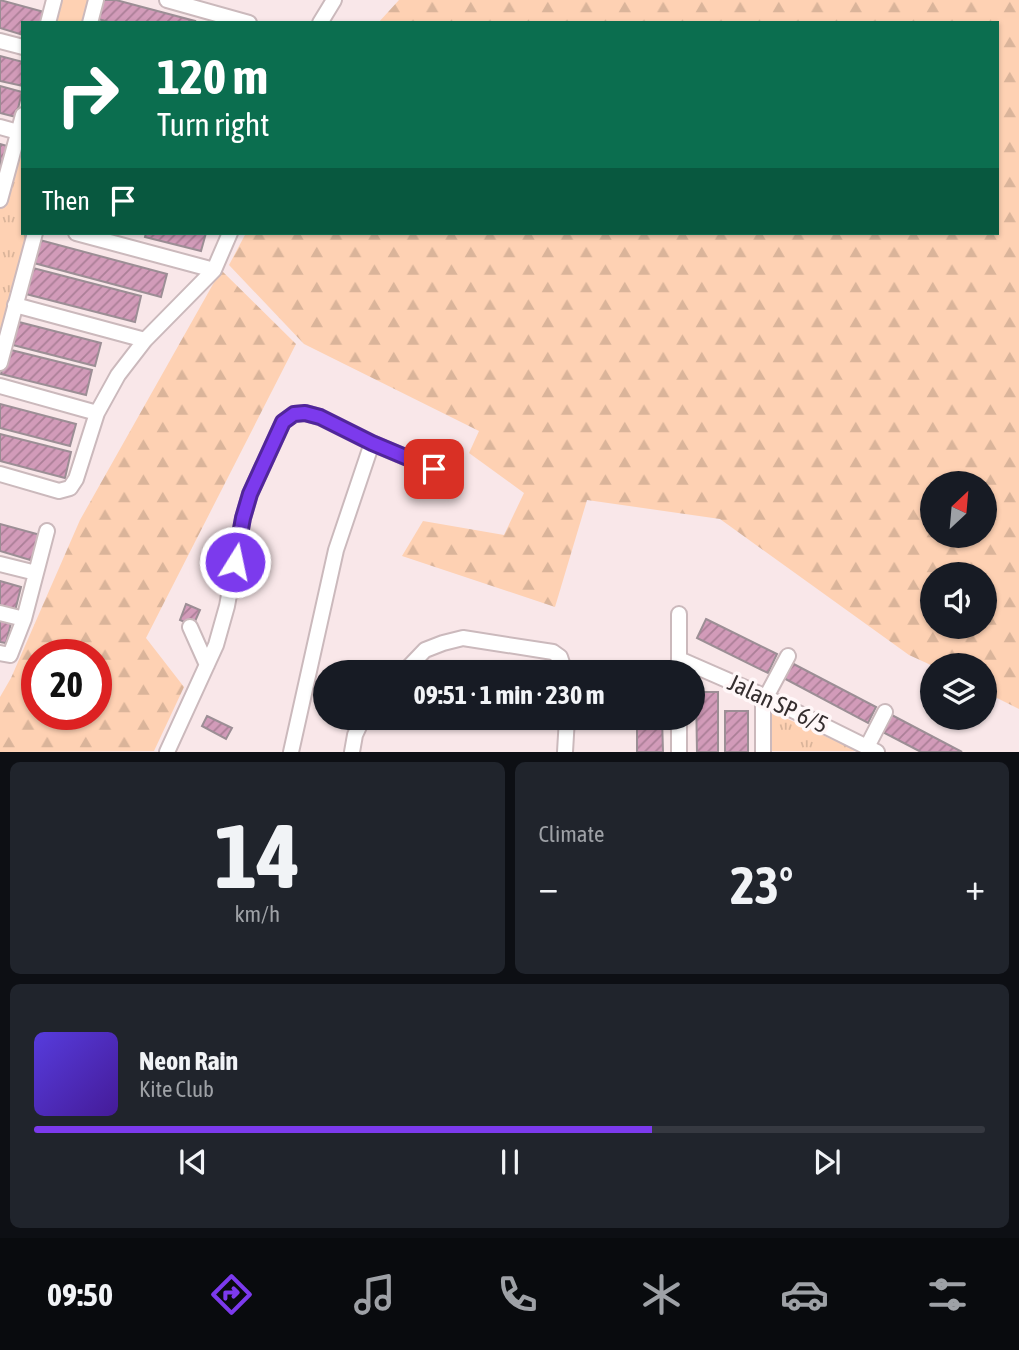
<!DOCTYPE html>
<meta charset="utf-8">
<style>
:root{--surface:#171b24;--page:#20242c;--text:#f1f3f6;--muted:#9ea1a6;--line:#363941;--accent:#7c3aed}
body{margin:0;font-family:"Asap Condensed",sans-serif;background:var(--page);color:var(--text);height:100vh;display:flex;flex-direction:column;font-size:26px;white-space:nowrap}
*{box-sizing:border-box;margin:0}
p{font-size:23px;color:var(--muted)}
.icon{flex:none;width:38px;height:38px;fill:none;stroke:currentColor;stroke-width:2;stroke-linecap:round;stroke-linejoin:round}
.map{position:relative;height:752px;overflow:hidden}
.side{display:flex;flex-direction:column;gap:10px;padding:10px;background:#0d0f14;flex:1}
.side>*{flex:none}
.banner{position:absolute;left:21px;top:21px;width:978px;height:214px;border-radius:0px;box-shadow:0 2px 5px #0004;background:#0b6e4f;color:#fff;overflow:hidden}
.needle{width:46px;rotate:26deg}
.controls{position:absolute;left:920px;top:471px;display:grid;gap:14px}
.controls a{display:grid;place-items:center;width:77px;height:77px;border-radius:50%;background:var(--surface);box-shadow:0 2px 5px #0004;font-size:35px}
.speed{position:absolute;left:21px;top:639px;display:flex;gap:14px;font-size:35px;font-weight:700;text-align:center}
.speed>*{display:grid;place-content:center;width:91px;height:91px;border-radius:50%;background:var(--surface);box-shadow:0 2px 5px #0004;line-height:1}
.speed .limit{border:10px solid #d22;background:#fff;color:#111}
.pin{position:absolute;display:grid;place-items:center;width:60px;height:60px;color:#fff;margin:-30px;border-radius:14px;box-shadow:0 4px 10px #0006}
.me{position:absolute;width:77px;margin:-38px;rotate:10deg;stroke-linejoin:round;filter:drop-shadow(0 0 5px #0008)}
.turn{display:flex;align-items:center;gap:24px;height:147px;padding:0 21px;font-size:32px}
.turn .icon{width:91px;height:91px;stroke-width:2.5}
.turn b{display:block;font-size:49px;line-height:60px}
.then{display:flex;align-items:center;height:66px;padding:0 21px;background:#0003;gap:14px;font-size:26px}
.big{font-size:52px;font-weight:700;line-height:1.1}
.side .tile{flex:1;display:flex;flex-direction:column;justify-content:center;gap:10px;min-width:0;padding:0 24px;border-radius:10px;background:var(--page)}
.side .dial{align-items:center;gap:0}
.dial b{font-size:91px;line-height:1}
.song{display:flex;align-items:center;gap:21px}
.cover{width:84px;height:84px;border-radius:10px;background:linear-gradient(135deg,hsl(250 70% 55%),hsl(260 70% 35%))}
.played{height:7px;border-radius:4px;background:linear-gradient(90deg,var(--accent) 65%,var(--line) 65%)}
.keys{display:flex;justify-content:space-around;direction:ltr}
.heat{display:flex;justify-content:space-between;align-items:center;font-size:38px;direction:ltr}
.side .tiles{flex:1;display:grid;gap:10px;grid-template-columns:1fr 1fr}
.tile:last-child{grid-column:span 2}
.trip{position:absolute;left:313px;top:660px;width:392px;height:70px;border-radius:35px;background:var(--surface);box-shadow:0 2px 5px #0004;font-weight:700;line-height:70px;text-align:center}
.tabs{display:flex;height:112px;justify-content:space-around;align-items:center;background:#090b0e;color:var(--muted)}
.tabs .icon{width:49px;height:49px}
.tabs .active{color:var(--accent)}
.tabs b{font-size:32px;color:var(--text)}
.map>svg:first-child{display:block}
.forest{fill:url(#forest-firs);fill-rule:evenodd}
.park{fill:url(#park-tufts)}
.building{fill:url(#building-hatch);stroke:#9c8e95;stroke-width:2}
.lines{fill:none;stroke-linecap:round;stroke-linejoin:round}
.minor-casing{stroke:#cbb9bc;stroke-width:18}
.minor{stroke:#fff;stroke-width:14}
.route-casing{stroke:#51269a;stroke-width:18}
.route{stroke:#7c3aed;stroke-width:12}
.labels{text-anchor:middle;stroke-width:7;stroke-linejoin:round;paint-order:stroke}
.street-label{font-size:24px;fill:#352e2f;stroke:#fff7f8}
</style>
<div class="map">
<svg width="1019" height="752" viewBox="0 0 1019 752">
<defs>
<pattern id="forest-firs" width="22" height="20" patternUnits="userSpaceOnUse" patternTransform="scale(1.75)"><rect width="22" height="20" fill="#fed1b3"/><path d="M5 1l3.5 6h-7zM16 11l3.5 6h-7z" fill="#dab49a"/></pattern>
<pattern id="park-tufts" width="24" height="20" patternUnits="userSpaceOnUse" patternTransform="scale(1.75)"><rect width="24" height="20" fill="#fed1b3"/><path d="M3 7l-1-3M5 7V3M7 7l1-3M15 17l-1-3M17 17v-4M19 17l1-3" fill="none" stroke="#dab49a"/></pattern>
<pattern id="building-hatch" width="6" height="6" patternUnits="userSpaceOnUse" patternTransform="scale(1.75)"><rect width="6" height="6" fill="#d29bb9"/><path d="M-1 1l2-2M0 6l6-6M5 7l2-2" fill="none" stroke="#ab7f97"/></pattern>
</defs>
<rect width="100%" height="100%" fill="#f9e7e9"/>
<!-- forest -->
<path class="forest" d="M 399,0 L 1019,0 L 1019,709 L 985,692 L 985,665 L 933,665 L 933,666 L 909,655 L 720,519 L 587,500 L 555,607 L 402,556 L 423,521 L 504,535 L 524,493 L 469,453 L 479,431 L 304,344 L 229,265 L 246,233 L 998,233 L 998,23 L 378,23 ZM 933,483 L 985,483 L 985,536 L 933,536 ZM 933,574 L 985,574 L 985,626 L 933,626 Z
M 221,270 L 296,344 L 146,638 L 184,687 L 154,751 L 0,752 L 0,697 L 11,678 L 80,520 ZM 37,654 L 96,654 L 96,714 L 37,714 Z"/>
<!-- park -->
<path class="park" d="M 54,0 L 96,0 L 90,23 L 48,23 Z
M 23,115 L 23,233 L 35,233 L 0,363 L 0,200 Z
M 764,708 L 857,751 L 766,751 Z"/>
<!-- building -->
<path class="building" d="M 0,0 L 44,12 L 41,23 L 23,23 L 23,35 L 0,28 Z
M 100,0 L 116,0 L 195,21 L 194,23 L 112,23 L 95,18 Z
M 0,56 L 23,62 L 23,86 L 0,81 Z
M 0,86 L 22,92 L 16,117 L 0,113 Z
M 0,144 L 7,146 L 1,166 L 0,166 Z
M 146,233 L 206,233 L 201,251 L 145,237 Z
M 36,239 L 167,274 L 161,297 L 30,262 Z
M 29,267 L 141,296 L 135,322 L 22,293 Z
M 15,321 L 101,343 L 95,366 L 9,344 Z
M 7,349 L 92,370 L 86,395 L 1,374 Z
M 0,404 L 76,424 L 70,446 L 0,428 Z
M 0,434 L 71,452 L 65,478 L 0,461 Z
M 0,524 L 44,536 L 37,562 L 0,551 Z
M 0,581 L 21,587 L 15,611 L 0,608 Z
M 186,604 L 200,610 L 193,626 L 180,620 Z
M 0,615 L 12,619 L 6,643 L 0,642 Z
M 706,619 L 777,654 L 768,673 L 697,638 Z
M 786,660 L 876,707 L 868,723 L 778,675 Z
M 696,692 L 718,692 L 718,752 L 697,752 Z
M 725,711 L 748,711 L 748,752 L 725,752 Z
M 886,712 L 962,752 L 921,752 L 877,729 Z
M 207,716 L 232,728 L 226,739 L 202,726 Z
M 637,718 L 662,718 L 663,752 L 637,752 Z"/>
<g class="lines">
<!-- minor casing -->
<g class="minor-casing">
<path id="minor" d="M 167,0 L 249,23
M 48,23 L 54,0
M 90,23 L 96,0
M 320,23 L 334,0
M 0,41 L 23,47
M 0,127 L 18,132
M 0,200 L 23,115
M 76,233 L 214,270
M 15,305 L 145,340
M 0,363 L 35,233
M 0,386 L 97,413
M 0,474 L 59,491 L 70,488 L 76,479 L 97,413 L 118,375 L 145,340 L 214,270 L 230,233
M 0,564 L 36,573
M 0,613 L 24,619
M 190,627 L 207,665
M 0,653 L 10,655 L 24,619 L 47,531
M 679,659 L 766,697 L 877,752
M 404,672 L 425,650 L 443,643 L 463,638 L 553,652 L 560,657 L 565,672
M 679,672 L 679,614
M 763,696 L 763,752
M 766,697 L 788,656
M 867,747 L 885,712
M 167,752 L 216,645 L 227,606 L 243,518 L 250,494 L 283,422 L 294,414 L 305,413 L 320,417 L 372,443 L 452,477
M 291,752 L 336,550 L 372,443
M 352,752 L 355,735 L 363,718
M 565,752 L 567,718
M 679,752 L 679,718"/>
</g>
<!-- minor -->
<use href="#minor" class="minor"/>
</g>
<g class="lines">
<!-- route casing -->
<g class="route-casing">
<path id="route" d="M 235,562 L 243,518 L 250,494 L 283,422 L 294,414 L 305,413 L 320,417 L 372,443 L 434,469"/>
</g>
<!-- route -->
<use href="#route" class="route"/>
</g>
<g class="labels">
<!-- street labels -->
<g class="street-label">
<text transform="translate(778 704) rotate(25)" y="8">Jalan SP 6/5</text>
</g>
</g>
</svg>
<div class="controls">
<a><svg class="needle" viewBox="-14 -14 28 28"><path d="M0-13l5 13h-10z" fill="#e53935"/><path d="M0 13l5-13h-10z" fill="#9ea1a6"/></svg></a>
<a><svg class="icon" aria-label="sound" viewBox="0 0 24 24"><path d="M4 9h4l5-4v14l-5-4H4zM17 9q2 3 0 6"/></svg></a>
<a><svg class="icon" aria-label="layers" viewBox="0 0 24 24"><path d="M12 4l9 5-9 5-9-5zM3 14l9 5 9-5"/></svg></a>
</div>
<div class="speed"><div class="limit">20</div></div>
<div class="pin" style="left:434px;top:469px;background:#d93025"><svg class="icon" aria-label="arrive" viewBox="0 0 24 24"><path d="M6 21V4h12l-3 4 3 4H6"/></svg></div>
<svg class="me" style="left:235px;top:562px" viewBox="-20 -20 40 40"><circle r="17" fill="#7c3aed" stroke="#fff" stroke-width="3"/><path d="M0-11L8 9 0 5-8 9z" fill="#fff"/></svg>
<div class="trip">09:51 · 1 min · 230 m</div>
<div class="banner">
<div class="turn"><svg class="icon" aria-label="right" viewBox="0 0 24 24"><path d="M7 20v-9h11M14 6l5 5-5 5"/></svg><div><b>120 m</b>Turn right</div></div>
<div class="then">Then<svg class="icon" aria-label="arrive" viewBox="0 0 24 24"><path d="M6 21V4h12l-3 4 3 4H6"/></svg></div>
</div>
</div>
<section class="side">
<div class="tiles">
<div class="tile dial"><b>14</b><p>km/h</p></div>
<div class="tile"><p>Climate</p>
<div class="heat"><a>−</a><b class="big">23°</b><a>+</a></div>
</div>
<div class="tile">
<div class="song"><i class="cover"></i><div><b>Neon Rain</b><p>Kite Club</p></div></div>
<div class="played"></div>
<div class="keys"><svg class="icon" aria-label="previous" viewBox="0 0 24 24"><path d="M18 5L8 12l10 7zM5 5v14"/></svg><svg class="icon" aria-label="pause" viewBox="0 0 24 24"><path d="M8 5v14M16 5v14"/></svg><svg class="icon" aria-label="next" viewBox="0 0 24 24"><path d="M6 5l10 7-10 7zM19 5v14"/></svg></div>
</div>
</div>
</section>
<nav class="tabs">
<b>09:50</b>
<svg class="icon active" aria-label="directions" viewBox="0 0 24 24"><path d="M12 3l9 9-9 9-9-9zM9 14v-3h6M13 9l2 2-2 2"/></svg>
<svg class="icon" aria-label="music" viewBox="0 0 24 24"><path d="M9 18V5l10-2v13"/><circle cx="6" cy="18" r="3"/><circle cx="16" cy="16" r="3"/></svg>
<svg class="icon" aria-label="phone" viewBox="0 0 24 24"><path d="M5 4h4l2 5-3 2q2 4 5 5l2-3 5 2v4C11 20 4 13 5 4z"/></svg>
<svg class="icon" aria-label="climate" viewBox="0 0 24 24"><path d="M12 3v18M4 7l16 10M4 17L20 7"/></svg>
<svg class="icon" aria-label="car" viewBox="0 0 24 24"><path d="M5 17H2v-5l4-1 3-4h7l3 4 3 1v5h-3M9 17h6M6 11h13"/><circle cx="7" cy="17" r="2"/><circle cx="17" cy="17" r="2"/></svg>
<svg class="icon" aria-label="filters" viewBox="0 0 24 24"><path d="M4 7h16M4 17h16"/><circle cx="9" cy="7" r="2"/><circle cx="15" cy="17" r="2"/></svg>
</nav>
